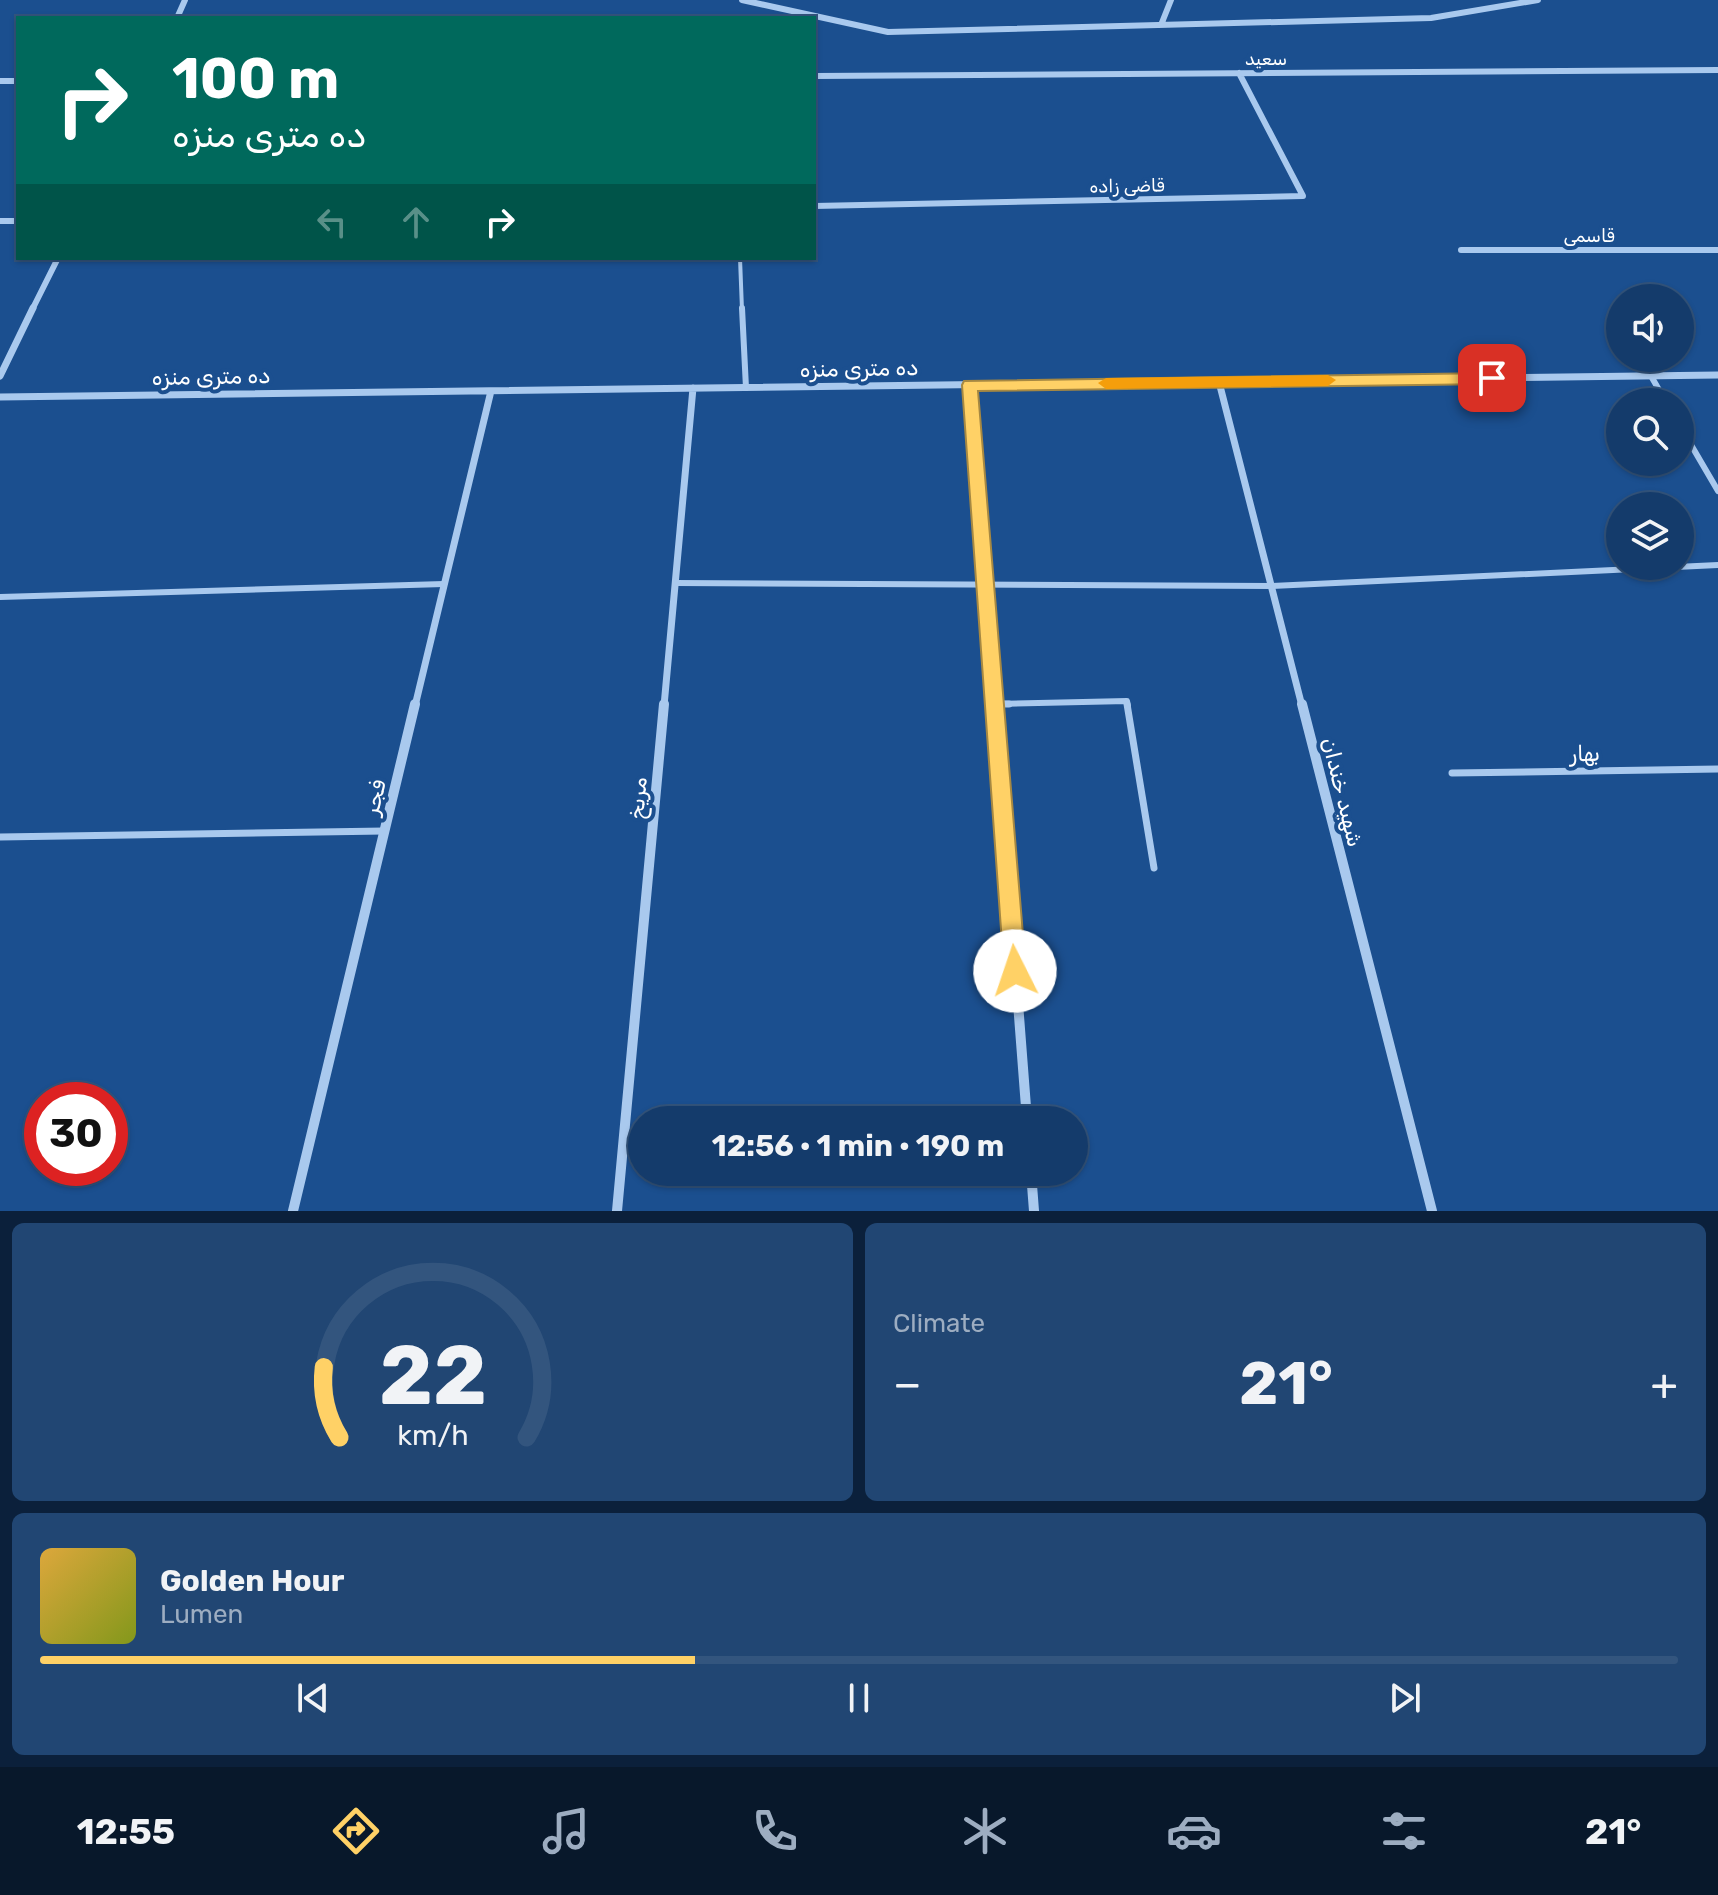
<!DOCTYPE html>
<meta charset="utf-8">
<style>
:root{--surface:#143b6b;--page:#214673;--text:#f1f3f6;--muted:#9dadc1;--line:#33557e;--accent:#ffd166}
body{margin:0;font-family:Rubik,"Noto Sans Arabic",sans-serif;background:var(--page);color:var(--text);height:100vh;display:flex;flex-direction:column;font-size:30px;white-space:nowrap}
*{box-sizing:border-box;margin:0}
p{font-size:26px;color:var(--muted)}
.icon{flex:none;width:44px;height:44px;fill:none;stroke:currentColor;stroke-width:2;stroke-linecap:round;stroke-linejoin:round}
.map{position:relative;height:1211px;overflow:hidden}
.side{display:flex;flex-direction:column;gap:12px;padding:12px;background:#0b203b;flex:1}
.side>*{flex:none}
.top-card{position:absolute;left:16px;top:16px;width:800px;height:244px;border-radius:0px;box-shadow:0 2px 6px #0004,0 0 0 2px var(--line);background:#00695c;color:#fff;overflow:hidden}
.fabs{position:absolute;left:1606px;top:284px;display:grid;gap:16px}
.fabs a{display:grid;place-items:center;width:88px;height:88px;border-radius:50%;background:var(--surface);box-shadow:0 2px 6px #0004,0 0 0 2px var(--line);font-size:40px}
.speed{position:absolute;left:24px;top:1082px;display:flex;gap:16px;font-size:40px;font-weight:700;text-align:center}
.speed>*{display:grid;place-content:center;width:104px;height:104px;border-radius:50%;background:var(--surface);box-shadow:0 2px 6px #0004,0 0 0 2px var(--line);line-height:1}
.speed .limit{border:12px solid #d22;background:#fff;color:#111}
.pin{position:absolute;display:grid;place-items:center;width:68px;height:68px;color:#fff;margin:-34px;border-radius:16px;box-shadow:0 4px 12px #0006}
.me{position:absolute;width:88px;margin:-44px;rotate:356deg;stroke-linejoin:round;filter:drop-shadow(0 0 6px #0008)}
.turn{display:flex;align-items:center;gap:28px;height:168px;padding:0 24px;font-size:36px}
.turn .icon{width:104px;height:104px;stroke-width:2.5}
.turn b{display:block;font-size:56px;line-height:68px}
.lanes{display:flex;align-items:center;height:76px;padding:0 24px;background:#0003;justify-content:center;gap:40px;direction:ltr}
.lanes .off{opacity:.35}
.big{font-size:60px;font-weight:700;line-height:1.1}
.side .widget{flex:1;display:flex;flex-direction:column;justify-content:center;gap:12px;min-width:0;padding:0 28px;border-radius:12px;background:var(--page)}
.side .dial{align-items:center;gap:0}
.dial svg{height:208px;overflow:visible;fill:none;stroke:var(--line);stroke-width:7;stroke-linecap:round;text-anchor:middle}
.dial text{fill:var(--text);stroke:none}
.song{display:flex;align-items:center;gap:24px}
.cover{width:96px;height:96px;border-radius:12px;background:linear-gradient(135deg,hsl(40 70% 55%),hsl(70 70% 35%))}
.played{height:8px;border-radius:4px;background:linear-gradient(90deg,var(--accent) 40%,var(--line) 40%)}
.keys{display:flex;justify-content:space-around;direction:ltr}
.heat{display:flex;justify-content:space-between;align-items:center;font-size:44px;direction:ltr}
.side .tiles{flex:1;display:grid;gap:12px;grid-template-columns:1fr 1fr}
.widget:last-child{grid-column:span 2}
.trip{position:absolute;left:628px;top:1106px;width:460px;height:80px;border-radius:40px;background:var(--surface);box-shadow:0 2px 6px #0004,0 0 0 2px var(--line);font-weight:700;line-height:80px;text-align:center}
.tabs{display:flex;height:128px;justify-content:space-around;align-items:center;background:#08182b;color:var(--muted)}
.tabs .icon{width:56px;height:56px}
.tabs .current{color:var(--accent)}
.tabs b{font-size:36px;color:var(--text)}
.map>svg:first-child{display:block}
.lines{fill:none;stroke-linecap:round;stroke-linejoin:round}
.service-far2{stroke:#a9c9ee;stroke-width:4}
.service-far1{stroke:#a9c9ee;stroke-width:6}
.service{stroke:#a9c9ee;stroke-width:7}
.minor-far2{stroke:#a9c9ee;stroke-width:6}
.minor-far1{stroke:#a9c9ee;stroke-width:7}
.minor{stroke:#a9c9ee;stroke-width:10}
.route{fill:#ffd166;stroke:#a68842;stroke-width:2}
.slow{fill:#f59e0b}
.labels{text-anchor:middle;stroke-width:8;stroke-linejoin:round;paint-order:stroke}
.far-street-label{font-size:18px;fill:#fff;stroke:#1b4f8f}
.street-label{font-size:22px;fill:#fff;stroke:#1b4f8f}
</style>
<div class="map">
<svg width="1718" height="1211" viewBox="0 0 1718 1211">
<rect width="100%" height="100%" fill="#1b4f8f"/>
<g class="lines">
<!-- service-far2 -->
<path class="service-far2" d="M 740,258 L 742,310"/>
<!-- service-far1 -->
<path class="service-far1" d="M 742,308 L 746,388
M 1651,376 L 1666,402
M 1680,426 L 1718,491
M 675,583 L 1272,586 L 1718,565
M 0,597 L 444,584
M 995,704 L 1127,701 L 1128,706"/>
<!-- service -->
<path class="service" d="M 995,704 L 1009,704
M 1127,704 L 1154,868
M 1452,773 L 1718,769
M 0,837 L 384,831"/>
<!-- minor-far2 -->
<path class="minor-far2" d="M 742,0 L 888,32 L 1431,18 L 1538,0
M 177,18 L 185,0
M 1161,25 L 1171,0
M 814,76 L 1718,70
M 0,81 L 18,81
M 814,206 L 1303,196 L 1239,73
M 0,221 L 18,221
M 1461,250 L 1718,250
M 32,310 L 58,258"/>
<!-- minor-far1 -->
<path class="minor-far1" d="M 0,376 L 33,308
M 1219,382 L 1302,706
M 970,385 L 995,706
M 0,397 L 1718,375
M 415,706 L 491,391
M 664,706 L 693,388"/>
<!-- minor -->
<path class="minor" d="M 995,704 L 1027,1120
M 1302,704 L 1432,1211
M 1031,1172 L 1034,1211
M 293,1211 L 415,704
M 617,1211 L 664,704"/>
</g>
<!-- route -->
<path class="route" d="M 1492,373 L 1500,378 L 1492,384 L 978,391 L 1026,971 L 1023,979 L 1015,982 L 1008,979 L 1004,971 L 962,385 L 964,381 Z"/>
<!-- slow -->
<path class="slow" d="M 1328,375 L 1336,380 L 1328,386 L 1106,389 L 1098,383 L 1106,378 Z"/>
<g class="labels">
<!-- far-street labels -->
<g class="far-street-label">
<text x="1266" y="65">سعید</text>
<text transform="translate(1127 186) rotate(-1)" y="6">قاضی زاده</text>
<text x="1589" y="242">قاسمی</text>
</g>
<!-- street labels -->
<g class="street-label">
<text transform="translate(859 368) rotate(-1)" y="8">ده متری منزه</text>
<text transform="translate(211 376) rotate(-1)" y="8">ده متری منزه</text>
<text transform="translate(1585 753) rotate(-1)" y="8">بهار</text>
<text transform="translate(1343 792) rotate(76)" y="8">شهید خندان</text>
<text transform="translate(374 797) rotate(-76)" y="8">فجر</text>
<text transform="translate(637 798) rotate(-85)" y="8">مریخ</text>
</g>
</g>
</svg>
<div class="fabs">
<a><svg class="icon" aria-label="sound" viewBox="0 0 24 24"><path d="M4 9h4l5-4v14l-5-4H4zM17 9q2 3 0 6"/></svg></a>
<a><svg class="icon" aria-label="search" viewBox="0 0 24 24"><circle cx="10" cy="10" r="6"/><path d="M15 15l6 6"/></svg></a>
<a><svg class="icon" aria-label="layers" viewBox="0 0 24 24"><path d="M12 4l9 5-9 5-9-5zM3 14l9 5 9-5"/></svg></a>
</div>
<div class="speed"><div class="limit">30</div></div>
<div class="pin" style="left:1492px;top:378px;background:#d93025"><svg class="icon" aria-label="arrive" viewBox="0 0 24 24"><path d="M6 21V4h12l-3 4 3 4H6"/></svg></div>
<svg class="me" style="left:1015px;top:971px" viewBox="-20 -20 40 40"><circle r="19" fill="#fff"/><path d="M0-13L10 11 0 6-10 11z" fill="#ffd166"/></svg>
<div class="trip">12:56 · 1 min · 190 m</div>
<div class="top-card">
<div class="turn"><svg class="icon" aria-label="right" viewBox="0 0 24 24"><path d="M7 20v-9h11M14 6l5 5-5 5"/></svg><div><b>100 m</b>ده متری منزه</div></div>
<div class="lanes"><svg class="icon off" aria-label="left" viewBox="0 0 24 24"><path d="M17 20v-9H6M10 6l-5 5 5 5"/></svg><svg class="icon off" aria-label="ahead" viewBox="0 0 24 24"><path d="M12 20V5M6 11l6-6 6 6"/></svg><svg class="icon" aria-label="right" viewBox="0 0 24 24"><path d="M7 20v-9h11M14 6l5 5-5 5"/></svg></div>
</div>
</div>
<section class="side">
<div class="tiles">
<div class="widget dial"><svg viewBox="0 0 100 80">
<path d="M14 69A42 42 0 1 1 86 69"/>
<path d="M14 69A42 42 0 0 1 8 42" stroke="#ffd166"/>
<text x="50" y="56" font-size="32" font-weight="700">22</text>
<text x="50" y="72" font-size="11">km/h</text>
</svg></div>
<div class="widget"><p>Climate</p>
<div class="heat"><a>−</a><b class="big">21°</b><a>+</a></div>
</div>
<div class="widget">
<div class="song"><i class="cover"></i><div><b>Golden Hour</b><p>Lumen</p></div></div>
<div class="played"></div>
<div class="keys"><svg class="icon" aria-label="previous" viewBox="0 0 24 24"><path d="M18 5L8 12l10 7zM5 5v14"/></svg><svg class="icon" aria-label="pause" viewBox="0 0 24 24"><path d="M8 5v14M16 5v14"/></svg><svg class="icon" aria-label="next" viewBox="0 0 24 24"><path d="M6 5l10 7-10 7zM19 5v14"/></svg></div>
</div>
</div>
</section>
<nav class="tabs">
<b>12:55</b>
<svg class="icon current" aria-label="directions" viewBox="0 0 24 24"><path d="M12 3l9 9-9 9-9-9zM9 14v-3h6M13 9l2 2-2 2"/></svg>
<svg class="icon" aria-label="music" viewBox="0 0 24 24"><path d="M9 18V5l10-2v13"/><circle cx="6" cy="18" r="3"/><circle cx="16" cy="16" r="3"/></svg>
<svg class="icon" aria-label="phone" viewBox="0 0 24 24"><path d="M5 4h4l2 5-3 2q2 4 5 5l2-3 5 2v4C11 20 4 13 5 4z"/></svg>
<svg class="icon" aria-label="climate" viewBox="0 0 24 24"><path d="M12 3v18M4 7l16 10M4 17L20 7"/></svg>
<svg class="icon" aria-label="car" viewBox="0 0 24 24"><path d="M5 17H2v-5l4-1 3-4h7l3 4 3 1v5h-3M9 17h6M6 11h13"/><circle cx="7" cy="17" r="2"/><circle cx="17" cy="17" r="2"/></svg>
<svg class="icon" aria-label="filters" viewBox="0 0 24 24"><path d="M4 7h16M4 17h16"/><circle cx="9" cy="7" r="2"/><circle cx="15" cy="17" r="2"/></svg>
<b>21°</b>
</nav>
